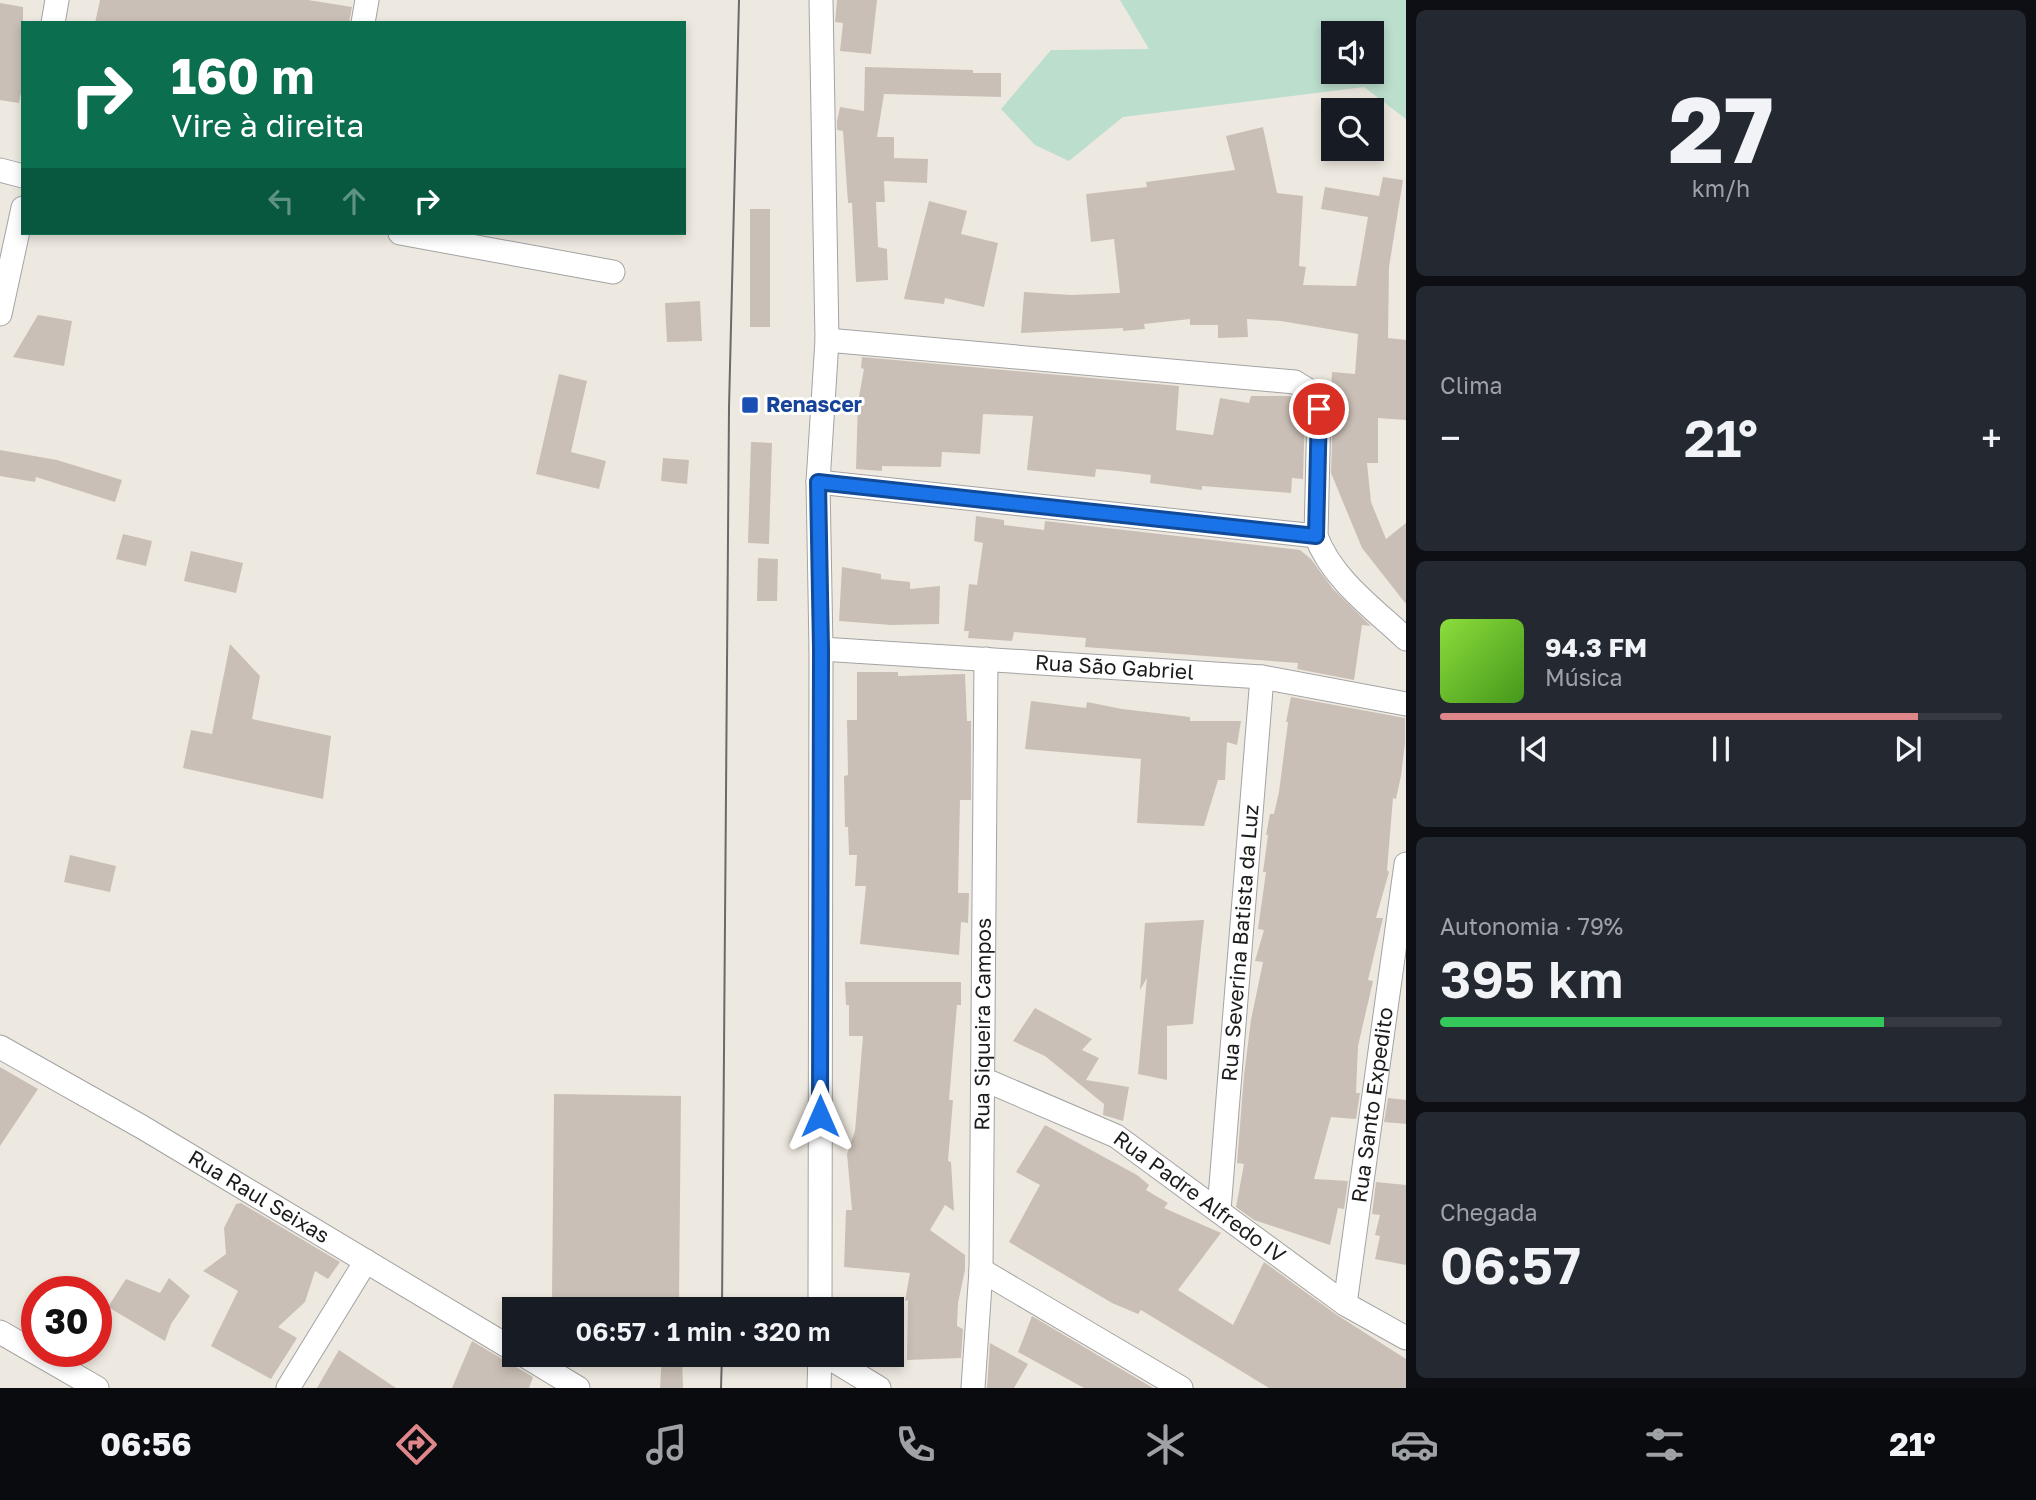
<!DOCTYPE html>
<html lang="pt">
<meta charset="utf-8">
<style>
:root{--surface:#171b24;--page:#242831;--text:#f1f3f6;--muted:#9ea1a6;--line:#363941;--accent:#df868a}
body{margin:0;font-family:"Golos Text",sans-serif;background:var(--page);color:var(--text);height:100vh;display:flex;flex-direction:column;font-size:26px;white-space:nowrap}
*{box-sizing:border-box;margin:0}
p{font-size:23px;color:var(--muted)}
.icon{flex:none;width:38px;height:38px;fill:none;stroke:currentColor;stroke-width:2;stroke-linecap:round;stroke-linejoin:round}
.map{position:relative;flex:1;overflow:hidden}
.panel{display:flex;flex-direction:column;gap:10px;padding:10px;background:#0d0f14;width:630px}
.panel>*{flex:none}
.guide{position:absolute;left:21px;top:21px;width:665px;height:214px;border-radius:0px;box-shadow:0 4px 10px #0003;background:#0b6e4f;color:#fff;overflow:hidden}
.buttons{position:absolute;left:1321px;top:21px;display:grid;gap:14px}
.buttons a{display:grid;place-items:center;width:63px;height:63px;border-radius:0px;background:var(--surface);box-shadow:0 4px 10px #0003;font-size:35px}
.speed{position:absolute;left:21px;top:1276px;display:flex;gap:14px;font-size:35px;font-weight:700;text-align:center}
.speed>*{display:grid;place-content:center;width:91px;height:91px;border-radius:50%;background:var(--surface);box-shadow:0 4px 10px #0003;line-height:1}
.speed .limit{border:10px solid #d22;background:#fff;color:#111}
.pin{position:absolute;display:grid;place-items:center;width:60px;height:60px;color:#fff;margin:-30px;border:4px solid #fff;border-radius:50%;box-shadow:0 2px 7px #0007}
.me{position:absolute;width:77px;margin:-38px;rotate:0deg;stroke-linejoin:round;filter:drop-shadow(0 0 5px #0008)}
.turn{display:flex;align-items:center;gap:24px;height:147px;padding:0 35px;font-size:32px}
.turn .icon{width:91px;height:91px;stroke-width:2.5}
.turn b{display:block;font-size:49px;line-height:60px}
.lanes{display:flex;align-items:center;height:66px;padding:0 35px;background:#0003;justify-content:center;gap:35px;direction:ltr}
.lanes .off{opacity:.35}
.big{font-size:52px;font-weight:600;line-height:1.1}
.panel .tile{flex:1;display:flex;flex-direction:column;justify-content:center;gap:10px;min-width:0;padding:0 24px;border-radius:10px;background:var(--page)}
.panel .dial{align-items:center;gap:0}
.dial b{font-size:91px;line-height:1}
.song{display:flex;align-items:center;gap:21px}
.cover{width:84px;height:84px;border-radius:10px;background:linear-gradient(135deg,hsl(90 70% 55%),hsl(100 70% 35%))}
.played{height:7px;border-radius:4px;background:linear-gradient(90deg,var(--accent) 85%,var(--line) 85%)}
.keys{display:flex;justify-content:space-around;direction:ltr}
.heat{display:flex;justify-content:space-between;align-items:center;font-size:38px;direction:ltr}
.charge{height:10px;border-radius:5px;background:linear-gradient(90deg,#34c759 79%,var(--line) 0)}
.trip{position:absolute;left:502px;top:1297px;width:402px;height:70px;border-radius:0px;background:var(--surface);box-shadow:0 4px 10px #0003;font-weight:600;line-height:70px;text-align:center}
.tab-bar{display:flex;height:112px;justify-content:space-around;align-items:center;background:#090b0e;color:var(--muted)}
.tab-bar .icon{width:49px;height:49px}
.tab-bar .on{color:var(--accent)}
.tab-bar b{font-size:32px;color:var(--text)}
main{display:flex;flex:1;min-height:0}
.map>svg:first-child{display:block}
.wetland{fill:#bcdecd;fill-rule:evenodd}
.building{fill:#cabfb6}
.lines{fill:none;stroke-linecap:round;stroke-linejoin:round}
.minor-casing{stroke:#a3a3a3;stroke-width:25}
.minor{stroke:#fff;stroke-width:23}
.tram{stroke:#6a6a6a;stroke-width:2}
.route-casing{stroke:#114b97;stroke-width:18}
.route{stroke:#1a73e8;stroke-width:12}
.transit-dot{fill:#1a4fb4;stroke:#fff;stroke-width:2.5}
.labels{text-anchor:middle;stroke-width:6;stroke-linejoin:round;paint-order:stroke}
.transit-label{font-size:21px;font-weight:bold;fill:#164399;stroke:#fff;text-anchor:start}
.street-label{font-size:21px;fill:#1c1c1c;stroke:#fff}
</style>
<main>
<div class="map">
<svg width="1406" height="1388" viewBox="0 0 1406 1388">
<rect width="100%" height="100%" fill="#eee9e0"/>
<!-- wetland -->
<path class="wetland" d="M 1120,0 L 1406,0 L 1406,119 L 1364,87 L 1123,117 L 1069,161 L 1035,145 L 1001,109 L 1051,50 L 1149,49 ZM 1334,33 L 1372,33 L 1372,72 L 1334,72 Z"/>
<!-- building -->
<path class="building" d="M 100,0 L 308,0 L 352,7 L 349,23 L 95,23 Z
M 837,0 L 877,0 L 871,54 L 840,51 L 843,23 L 835,22 Z
M 0,3 L 23,7 L 23,81 L 19,103 L 0,100 Z
M 865,67 L 973,70 L 973,73 L 1001,73 L 1001,97 L 884,94 L 877,137 L 894,137 L 894,158 L 928,159 L 927,183 L 884,181 L 885,202 L 876,202 L 878,247 L 887,249 L 888,280 L 856,282 L 852,203 L 848,203 L 843,131 L 837,130 L 837,121 L 840,107 L 864,111 Z
M 1263,127 L 1277,193 L 1303,196 L 1299,266 L 1306,267 L 1303,285 L 1356,286 L 1368,217 L 1321,209 L 1325,187 L 1379,196 L 1383,177 L 1403,180 L 1389,267 L 1388,338 L 1406,340 L 1406,420 L 1378,418 L 1378,463 L 1367,463 L 1371,502 L 1386,539 L 1406,523 L 1406,604 L 1362,548 L 1331,473 L 1333,409 L 1328,396 L 1331,396 L 1332,372 L 1355,374 L 1358,334 L 1281,321 L 1247,319 L 1248,337 L 1218,338 L 1218,325 L 1190,325 L 1190,319 L 1144,324 L 1145,329 L 1123,331 L 1123,328 L 1021,333 L 1024,292 L 1071,295 L 1120,293 L 1114,239 L 1091,242 L 1086,194 L 1147,187 L 1146,182 L 1235,170 L 1226,136 Z
M 929,201 L 967,211 L 961,234 L 998,243 L 984,307 L 945,298 L 944,304 L 904,299 Z
M 750,209 L 770,209 L 770,327 L 750,327 Z
M 700,301 L 702,341 L 667,342 L 665,303 Z
M 38,315 L 72,321 L 64,366 L 13,357 Z
M 862,357 L 1179,386 L 1176,430 L 1213,435 L 1220,398 L 1249,403 L 1251,396 L 1290,396 L 1300,402 L 1305,412 L 1303,479 L 1292,478 L 1291,493 L 1202,486 L 1202,490 L 1150,483 L 1151,475 L 1118,471 L 1096,469 L 1095,477 L 1027,470 L 1033,416 L 983,414 L 980,454 L 942,452 L 941,467 L 882,466 L 882,471 L 856,469 L 858,402 L 864,369 L 861,368 Z
M 559,374 L 587,381 L 571,452 L 606,461 L 599,489 L 536,474 Z
M 751,442 L 772,443 L 769,544 L 748,543 Z
M 0,450 L 57,460 L 122,480 L 115,502 L 36,477 L 35,482 L 0,476 Z
M 663,458 L 689,460 L 687,484 L 661,481 Z
M 976,516 L 1004,520 L 1004,525 L 1044,530 L 1045,521 L 1300,550 L 1311,559 L 1333,589 L 1371,626 L 1362,625 L 1354,680 L 1297,669 L 1298,663 L 1085,647 L 1086,638 L 1014,632 L 1012,641 L 968,638 L 969,631 L 964,631 L 969,584 L 977,585 L 983,543 L 974,541 Z
M 123,534 L 152,541 L 146,566 L 116,559 Z
M 191,551 L 243,563 L 236,593 L 184,581 Z
M 758,558 L 778,559 L 777,601 L 757,601 Z
M 842,567 L 881,574 L 881,579 L 910,582 L 910,589 L 940,586 L 939,624 L 891,625 L 839,621 Z
M 230,644 L 260,676 L 252,719 L 331,736 L 323,799 L 183,768 L 191,730 L 212,734 Z
M 857,672 L 898,672 L 898,676 L 965,674 L 967,721 L 971,721 L 971,800 L 960,800 L 958,893 L 969,893 L 968,923 L 961,922 L 959,955 L 860,944 L 866,886 L 855,886 L 857,855 L 849,855 L 848,827 L 845,827 L 844,776 L 848,775 L 847,720 L 857,720 Z
M 1291,697 L 1405,718 L 1405,743 L 1401,776 L 1396,799 L 1393,798 L 1387,870 L 1389,872 L 1376,918 L 1383,918 L 1368,980 L 1373,981 L 1358,1046 L 1356,1093 L 1360,1093 L 1356,1119 L 1331,1117 L 1314,1179 L 1348,1181 L 1344,1209 L 1338,1208 L 1330,1245 L 1254,1220 L 1236,1207 L 1244,1164 L 1237,1163 L 1244,1075 L 1251,1020 L 1263,962 L 1255,961 L 1264,930 L 1258,929 L 1266,872 L 1263,872 L 1268,835 L 1266,835 L 1270,814 L 1274,814 L 1279,792 L 1288,722 L 1286,722 Z
M 1031,701 L 1086,708 L 1087,702 L 1122,709 L 1190,717 L 1190,721 L 1241,721 L 1237,745 L 1227,742 L 1225,780 L 1218,780 L 1204,826 L 1137,823 L 1141,759 L 1025,749 Z
M 70,855 L 116,866 L 110,892 L 64,882 Z
M 1204,920 L 1193,1024 L 1167,1026 L 1167,1080 L 1138,1074 L 1147,978 L 1140,990 L 1145,923 Z
M 845,982 L 961,982 L 961,1005 L 957,1005 L 949,1100 L 953,1100 L 948,1161 L 951,1162 L 954,1211 L 945,1205 L 930,1230 L 965,1255 L 965,1270 L 958,1303 L 957,1326 L 963,1329 L 961,1358 L 907,1360 L 908,1300 L 905,1301 L 910,1273 L 844,1267 L 846,1210 L 852,1210 L 847,1154 L 855,1131 L 863,1036 L 849,1036 L 849,1005 L 846,1005 Z
M 1035,1008 L 1092,1039 L 1082,1050 L 1099,1058 L 1086,1080 L 1129,1087 L 1123,1121 L 1103,1115 L 1104,1104 L 1045,1056 L 1013,1041 Z
M 0,1067 L 38,1089 L 0,1146 Z
M 554,1094 L 681,1096 L 679,1300 L 552,1298 Z
M 1388,1098 L 1406,1100 L 1406,1124 L 1384,1122 Z
M 1045,1125 L 1137,1175 L 1149,1185 L 1146,1190 L 1168,1203 L 1164,1208 L 1221,1233 L 1178,1290 L 1233,1325 L 1264,1262 L 1337,1315 L 1406,1359 L 1406,1388 L 1269,1388 L 1141,1310 L 1138,1314 L 1112,1303 L 1009,1242 L 1040,1185 L 1016,1172 Z
M 1376,1182 L 1406,1185 L 1406,1265 L 1375,1259 L 1380,1236 L 1375,1235 L 1380,1215 L 1372,1214 Z
M 241,1203 L 340,1262 L 328,1279 L 315,1271 L 305,1302 L 278,1327 L 297,1338 L 271,1379 L 211,1346 L 238,1291 L 203,1271 L 226,1254 L 224,1228 L 236,1204 Z
M 169,1278 L 190,1296 L 171,1324 L 165,1341 L 108,1307 L 126,1279 L 160,1293 Z
M 1032,1316 L 1153,1388 L 1084,1388 L 1018,1352 Z
M 472,1341 L 533,1377 L 529,1388 L 452,1388 Z
M 990,1343 L 1028,1364 L 1014,1388 L 987,1388 Z
M 339,1350 L 396,1388 L 317,1388 Z
M 662,1354 L 682,1354 L 683,1388 L 660,1388 Z"/>
<g class="lines">
<!-- minor casing -->
<g class="minor-casing">
<g id="minor">
<path d="M 53,23 L 57,0"/>
<path d="M 363,23 L 367,0"/>
<path d="M 0,170 L 23,176"/>
<path d="M 400,233 L 613,272"/>
<path d="M 0,314 L 23,208"/>
<path d="M 827,340 L 1295,382 L 1311,392 L 1319,409 L 1316,536 C 1332,579 1373,608 1406,639"/>
<path d="M 818,482 L 1316,536"/>
<path id="s1" d="M 821,649 L 1262,677 L 1406,704"/>
<path id="s2" d="M 0,1047 L 142,1127 L 514,1350"/>
<path id="s3" d="M 983,1079 L 1116,1136 L 1345,1304 L 1406,1338"/>
<path id="s4" d="M 1219,1210 L 1262,677"/>
<path d="M 981,1270 L 1181,1388"/>
<path id="s5" d="M 1345,1304 L 1406,864"/>
<path d="M 820,1309 L 821,649 L 818,482 L 827,340 L 821,0"/>
<path d="M 0,1332 L 97,1388"/>
<path d="M 522,1354 L 578,1388"/>
<path d="M 823,1354 L 879,1388"/>
<path d="M 288,1388 L 366,1261"/>
<path d="M 819,1388 L 820,1354"/>
<path id="s6" d="M 973,1388 L 981,1270 L 986,659"/>
</g>
</g>
<!-- minor -->
<use href="#minor" class="minor"/>
<!-- tram -->
<path class="tram" d="M 722,1309 L 729,408 L 739,0
M 721,1388 L 722,1354"/>
</g>
<g class="lines">
<!-- route casing -->
<g class="route-casing">
<path id="route" d="M 820,1116 L 821,649 L 818,482 L 1316,536 L 1319,409"/>
</g>
<!-- route -->
<use href="#route" class="route"/>
</g>
<!-- markers -->
<rect class="transit-dot" x="741" y="396" width="18" height="18" rx="3.5"/>
<g class="labels">
<!-- transit labels -->
<g class="transit-label">
<text x="766" y="412">Renascer</text>
</g>
<!-- street labels -->
<g class="street-label">
<text dy="7" stroke="none"><textPath href="#s1" startOffset="294">Rua São Gabriel</textPath></text>
<text dy="7" stroke="none"><textPath href="#s4" startOffset="268">Rua Severina Batista da Luz</textPath></text>
<text dy="7" stroke="none"><textPath href="#s6" startOffset="364">Rua Siqueira Campos</textPath></text>
<text dy="7" stroke="none"><textPath href="#s5" startOffset="201">Rua Santo Expedito</textPath></text>
<text dy="7" stroke="none"><textPath href="#s2" startOffset="299">Rua Raul Seixas</textPath></text>
<text dy="7" stroke="none"><textPath href="#s3" startOffset="248">Rua Padre Alfredo IV</textPath></text>
</g>
</g>
</svg>
<div class="buttons">
<a><svg class="icon" aria-label="sound" viewBox="0 0 24 24"><path d="M4 9h4l5-4v14l-5-4H4zM17 9q2 3 0 6"/></svg></a>
<a><svg class="icon" aria-label="search" viewBox="0 0 24 24"><circle cx="10" cy="10" r="6"/><path d="M15 15l6 6"/></svg></a>
</div>
<div class="speed"><div class="limit">30</div></div>
<div class="pin" style="left:1319px;top:409px;background:#d93025"><svg class="icon" aria-label="arrive" viewBox="0 0 24 24"><path d="M6 21V4h12l-3 4 3 4H6"/></svg></div>
<svg class="me" style="left:820px;top:1116px" viewBox="-20 -20 40 40"><path d="M0-17L14 15 0 8-14 15z" fill="#1a73e8" stroke="#fff" stroke-width="4"/></svg>
<div class="trip">06:57 · 1 min · 320 m</div>
<div class="guide">
<div class="turn"><svg class="icon" aria-label="right" viewBox="0 0 24 24"><path d="M7 20v-9h11M14 6l5 5-5 5"/></svg><div><b>160 m</b>Vire à direita</div></div>
<div class="lanes"><svg class="icon off" aria-label="left" viewBox="0 0 24 24"><path d="M17 20v-9H6M10 6l-5 5 5 5"/></svg><svg class="icon off" aria-label="ahead" viewBox="0 0 24 24"><path d="M12 20V5M6 11l6-6 6 6"/></svg><svg class="icon" aria-label="right" viewBox="0 0 24 24"><path d="M7 20v-9h11M14 6l5 5-5 5"/></svg></div>
</div>
</div>
<section class="panel">
<div class="tile dial"><b>27</b><p>km/h</p></div>
<div class="tile"><p>Clima</p>
<div class="heat"><a>−</a><b class="big">21°</b><a>+</a></div>
</div>
<div class="tile">
<div class="song"><i class="cover"></i><div><b>94.3 FM</b><p>Música</p></div></div>
<div class="played"></div>
<div class="keys"><svg class="icon" aria-label="previous" viewBox="0 0 24 24"><path d="M18 5L8 12l10 7zM5 5v14"/></svg><svg class="icon" aria-label="pause" viewBox="0 0 24 24"><path d="M8 5v14M16 5v14"/></svg><svg class="icon" aria-label="next" viewBox="0 0 24 24"><path d="M6 5l10 7-10 7zM19 5v14"/></svg></div>
</div>
<div class="tile"><p>Autonomia · 79%</p><b class="big">395 km</b><div class="charge"></div></div>
<div class="tile"><p>Chegada</p><b class="big">06:57</b></div>
</section>
</main>
<nav class="tab-bar">
<b>06:56</b>
<svg class="icon on" aria-label="directions" viewBox="0 0 24 24"><path d="M12 3l9 9-9 9-9-9zM9 14v-3h6M13 9l2 2-2 2"/></svg>
<svg class="icon" aria-label="music" viewBox="0 0 24 24"><path d="M9 18V5l10-2v13"/><circle cx="6" cy="18" r="3"/><circle cx="16" cy="16" r="3"/></svg>
<svg class="icon" aria-label="phone" viewBox="0 0 24 24"><path d="M5 4h4l2 5-3 2q2 4 5 5l2-3 5 2v4C11 20 4 13 5 4z"/></svg>
<svg class="icon" aria-label="climate" viewBox="0 0 24 24"><path d="M12 3v18M4 7l16 10M4 17L20 7"/></svg>
<svg class="icon" aria-label="car" viewBox="0 0 24 24"><path d="M5 17H2v-5l4-1 3-4h7l3 4 3 1v5h-3M9 17h6M6 11h13"/><circle cx="7" cy="17" r="2"/><circle cx="17" cy="17" r="2"/></svg>
<svg class="icon" aria-label="filters" viewBox="0 0 24 24"><path d="M4 7h16M4 17h16"/><circle cx="9" cy="7" r="2"/><circle cx="15" cy="17" r="2"/></svg>
<b>21°</b>
</nav>
